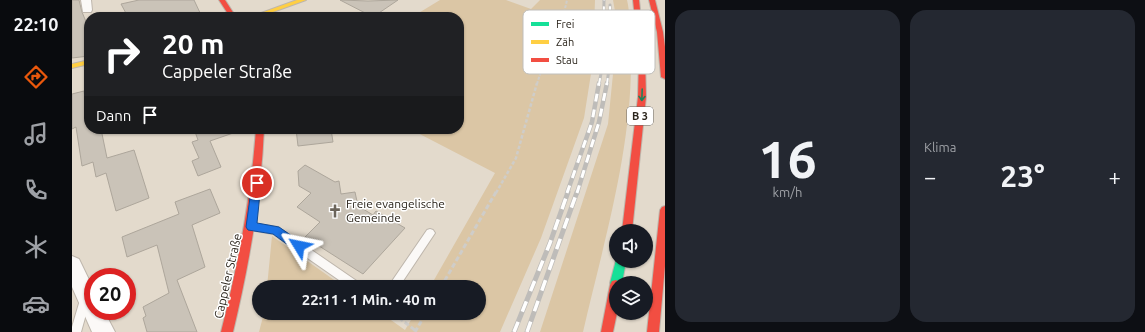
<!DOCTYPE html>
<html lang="de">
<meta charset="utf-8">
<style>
:root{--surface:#171b24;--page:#242831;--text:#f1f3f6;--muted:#9ea1a6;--accent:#ea580c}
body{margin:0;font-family:Ubuntu,sans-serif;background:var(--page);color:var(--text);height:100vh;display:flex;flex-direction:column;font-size:15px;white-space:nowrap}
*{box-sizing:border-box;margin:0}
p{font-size:13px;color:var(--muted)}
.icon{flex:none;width:22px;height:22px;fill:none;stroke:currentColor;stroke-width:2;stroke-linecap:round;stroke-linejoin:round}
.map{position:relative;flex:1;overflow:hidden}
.details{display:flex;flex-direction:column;gap:10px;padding:10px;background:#0d0f14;width:480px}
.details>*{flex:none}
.guide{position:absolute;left:12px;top:12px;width:380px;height:122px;border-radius:16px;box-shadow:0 1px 3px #0004;background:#202124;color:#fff;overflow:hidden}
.controls{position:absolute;left:537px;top:224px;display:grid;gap:8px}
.controls a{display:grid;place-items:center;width:44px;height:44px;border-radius:50%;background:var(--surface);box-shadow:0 1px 3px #0004;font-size:20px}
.speed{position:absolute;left:12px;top:268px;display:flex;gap:8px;font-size:20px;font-weight:700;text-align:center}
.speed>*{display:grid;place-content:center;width:52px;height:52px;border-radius:50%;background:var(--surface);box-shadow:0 1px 3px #0004;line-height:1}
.speed .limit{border:6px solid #d22;background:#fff;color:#111}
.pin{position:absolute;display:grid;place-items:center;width:34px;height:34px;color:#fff;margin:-17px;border:2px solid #fff;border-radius:50%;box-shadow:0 1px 4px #0007}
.me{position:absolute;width:44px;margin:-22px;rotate:305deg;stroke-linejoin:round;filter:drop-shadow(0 0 3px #0008)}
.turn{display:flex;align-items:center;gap:14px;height:84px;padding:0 12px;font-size:18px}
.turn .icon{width:52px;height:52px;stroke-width:2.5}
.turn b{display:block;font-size:28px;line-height:34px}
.then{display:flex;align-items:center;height:38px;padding:0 12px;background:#0003;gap:8px;font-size:15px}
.big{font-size:30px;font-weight:700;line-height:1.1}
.details .card{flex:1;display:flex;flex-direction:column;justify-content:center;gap:6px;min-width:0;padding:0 14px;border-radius:16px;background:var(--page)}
.details .dial{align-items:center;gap:0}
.dial b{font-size:52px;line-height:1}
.heat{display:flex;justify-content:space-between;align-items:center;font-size:22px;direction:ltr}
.details .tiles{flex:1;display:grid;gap:10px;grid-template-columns:repeat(2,1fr)}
.trip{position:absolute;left:180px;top:280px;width:234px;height:40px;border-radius:20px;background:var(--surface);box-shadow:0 1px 3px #0004;font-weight:700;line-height:40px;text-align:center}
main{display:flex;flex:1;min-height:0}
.dock{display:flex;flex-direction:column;width:72px;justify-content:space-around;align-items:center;background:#090b0e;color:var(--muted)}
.dock .icon{width:28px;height:28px}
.dock .selected{color:var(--accent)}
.dock b{font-size:18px;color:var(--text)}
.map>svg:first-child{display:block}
.green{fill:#dbc6a5}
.building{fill:#cac3b8;stroke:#ada69b}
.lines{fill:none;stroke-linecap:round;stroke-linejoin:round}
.lane-casing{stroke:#beb6ac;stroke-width:2}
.street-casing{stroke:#beb6ac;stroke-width:2}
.fast-casing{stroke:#beb6ac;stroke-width:2}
.slow-casing{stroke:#beb6ac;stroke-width:2}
.jam-casing{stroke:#beb6ac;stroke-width:2}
.path-far2{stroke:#cfcdc9;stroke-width:2;stroke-dasharray:3 1.5;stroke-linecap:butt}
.path-far1{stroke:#cfcdc9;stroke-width:2.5;stroke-dasharray:3.5 2;stroke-linecap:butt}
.path{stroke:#cfcdc9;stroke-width:3;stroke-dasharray:5 2.5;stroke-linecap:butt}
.lane{fill:#fbf9f7;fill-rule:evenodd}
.street{fill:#fbf9f7;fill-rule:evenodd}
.fast{fill:#16e098;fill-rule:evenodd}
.slow{fill:#ffcf43;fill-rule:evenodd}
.jam{fill:#f24e42;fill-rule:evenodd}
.rail-far2-casing{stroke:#bebcb9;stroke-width:3}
.rail-far1-casing{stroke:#bebcb9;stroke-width:4.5}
.rail-casing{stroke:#bebcb9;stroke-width:5}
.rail-far2{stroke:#fff;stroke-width:2;stroke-dasharray:6;stroke-linecap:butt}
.rail-far1{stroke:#fff;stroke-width:3;stroke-dasharray:8;stroke-linecap:butt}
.rail{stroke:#fff;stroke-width:3.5;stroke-dasharray:11;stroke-linecap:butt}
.oneway{stroke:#20825a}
.route{fill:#1a73e8;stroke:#114b97}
.labels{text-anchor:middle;stroke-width:3;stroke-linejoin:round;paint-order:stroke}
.shield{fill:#fff;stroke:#6b6660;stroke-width:1}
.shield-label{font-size:11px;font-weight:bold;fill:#2b251c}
.poi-label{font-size:12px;fill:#2b251c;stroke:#fff;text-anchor:start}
.street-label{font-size:12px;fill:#2b251c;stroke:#fff}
.key{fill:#fff;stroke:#bfbebb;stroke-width:1}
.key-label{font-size:11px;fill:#2b251c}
</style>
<main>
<nav class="dock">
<b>22:10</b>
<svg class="icon selected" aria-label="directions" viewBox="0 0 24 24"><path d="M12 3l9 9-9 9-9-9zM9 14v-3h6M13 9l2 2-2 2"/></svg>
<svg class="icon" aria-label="music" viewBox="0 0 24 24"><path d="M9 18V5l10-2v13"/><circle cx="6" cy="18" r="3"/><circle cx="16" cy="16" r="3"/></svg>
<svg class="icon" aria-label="phone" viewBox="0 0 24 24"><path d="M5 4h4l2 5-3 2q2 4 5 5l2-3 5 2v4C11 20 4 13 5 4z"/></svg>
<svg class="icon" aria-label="climate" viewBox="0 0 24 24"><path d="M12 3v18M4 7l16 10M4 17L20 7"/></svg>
<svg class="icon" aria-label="car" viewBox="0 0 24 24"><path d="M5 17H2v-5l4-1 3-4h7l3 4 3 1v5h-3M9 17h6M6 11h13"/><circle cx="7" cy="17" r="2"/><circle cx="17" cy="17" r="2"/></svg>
</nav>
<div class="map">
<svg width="593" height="332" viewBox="0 0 593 332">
<rect width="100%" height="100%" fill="#e3dacc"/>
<!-- green -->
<path class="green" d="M 368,0 L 434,0 L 459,9 L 468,0 L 523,0 L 521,61 L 512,118 L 469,238 L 428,332 L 187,332 L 192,313 L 309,313 L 333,330 L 343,313 L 407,313 L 407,287 L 358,287 L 423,173 L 338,129 L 387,129 L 387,17 L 340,17 Z
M 541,0 L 555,0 C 558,12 557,24 558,36 C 565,133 533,237 511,332 L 468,332 L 536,124 L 542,64 L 544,17 Z
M 200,236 L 272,287 L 195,287 Z"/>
<!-- building -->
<path class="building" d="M 0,0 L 7,0 L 10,12 L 17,29 L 17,56 L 0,58 Z
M 67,0 L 122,0 L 130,17 L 56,17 L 49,4 Z
M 268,0 L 296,1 L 326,0 L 301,17 Z
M 12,91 L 14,105 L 17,104 L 17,129 L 29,129 L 35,158 L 62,150 L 77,198 L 44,211 L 34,173 L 24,177 L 21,162 L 10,166 L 4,127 L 0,129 L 0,94 Z
M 122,129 L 167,129 L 167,131 L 138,141 L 149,167 L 126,176 L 120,161 L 127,158 L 120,142 L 126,140 Z
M 224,129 L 259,129 L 261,142 L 226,146 Z
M 233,165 L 263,182 L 267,181 L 269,194 L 283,192 L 286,206 L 301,215 L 304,211 L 333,228 L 291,274 L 233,237 L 248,222 L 225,207 L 239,193 L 227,186 L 226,171 Z
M 138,189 L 148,213 L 120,225 L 133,267 L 105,280 L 125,332 L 75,332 L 71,318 L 74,316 L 71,307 L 97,293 L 85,245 L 55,257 L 50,237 L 107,214 L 103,202 Z"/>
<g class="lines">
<!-- lane casing -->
<g class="lane-casing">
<path id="lane" d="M 180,223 L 206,227 L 289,284 L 290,287 L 277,287 L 201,234 L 177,230 L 175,227 L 177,224 Z
M 358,229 L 361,230 L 363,233 L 327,287 L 316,287 L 355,230 Z
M 13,295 L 17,297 L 18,300 L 9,332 L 0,332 L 0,327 L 8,300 L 9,297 Z"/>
</g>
<!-- street casing -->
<g class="street-casing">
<path id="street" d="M 9,0 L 19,0 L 20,10 L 19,12 L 11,12 Z
M 0,256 L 7,259 L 21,288 L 21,311 L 32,311 L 43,332 L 20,332 L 0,287 Z"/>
</g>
<!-- fast casing -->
<g class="fast-casing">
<path id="fast" d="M 544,260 L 554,261 L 550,283 L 544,283 L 544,288 L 540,287 L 538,283 Z"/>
</g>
<!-- slow casing -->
<g class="slow-casing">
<path id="slow" d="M 225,0 L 234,0 L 187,17 L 178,17 Z
M 17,60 L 17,64 L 0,68 L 0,64 Z"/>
</g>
<!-- jam casing -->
<g class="jam-casing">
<path id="jam" d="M 147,0 L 153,0 L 164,17 L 158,17 Z
M 561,0 L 567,0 L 573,57 L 574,97 L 560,231 L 550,231 L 566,97 L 567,57 Z
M 577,0 L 583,0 L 591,32 L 593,47 L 593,79 L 589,77 L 585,32 Z
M 184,129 L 192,129 C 189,198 177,265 161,332 L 149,332 C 166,265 179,198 184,129 Z
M 593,206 L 593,266 L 587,332 L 575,332 L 588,210 L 590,207 Z
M 544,280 L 549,283 L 544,283 L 545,313 L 541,332 L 529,332 L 538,285 L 540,281 Z"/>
</g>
<!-- path-far2 -->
<path class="path-far2" d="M 465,84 C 473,56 489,29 495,0"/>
<!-- path-far1 -->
<path class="path-far1" d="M 424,193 L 444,158 L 465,83"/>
<!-- path -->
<path class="path" d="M 369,287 L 424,192
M 321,313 L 344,331
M 343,332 L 354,313"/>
<!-- lane -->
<use href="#lane" class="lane"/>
<!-- street -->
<use href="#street" class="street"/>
<!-- fast -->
<use href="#fast" class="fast"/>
<!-- slow -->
<use href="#slow" class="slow"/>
<!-- jam -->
<use href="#jam" class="jam"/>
<!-- rail-far2 casing -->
<g class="rail-far2-casing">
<path id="rail-far2" d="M 527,84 L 531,63 L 532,0
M 535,84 L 539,52 L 538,5"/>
</g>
<!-- rail-far1 casing -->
<g class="rail-far1-casing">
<path id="rail-far1" d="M 495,193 L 520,122 L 527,83
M 505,193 L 527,122 L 535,83"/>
</g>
<!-- rail casing -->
<g class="rail-casing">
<path id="rail" d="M 442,332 L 478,243 L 496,192
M 455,332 L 505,192"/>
</g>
<!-- rail-far2 -->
<use href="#rail-far2" class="rail-far2"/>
<!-- rail-far1 -->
<use href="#rail-far1" class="rail-far1"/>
<!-- rail -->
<use href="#rail" class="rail"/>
</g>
<!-- one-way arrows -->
<defs><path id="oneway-shaft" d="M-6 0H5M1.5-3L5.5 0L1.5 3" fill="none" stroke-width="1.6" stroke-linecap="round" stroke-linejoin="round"/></defs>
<use class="oneway" href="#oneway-shaft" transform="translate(570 95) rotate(92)"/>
<!-- route -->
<path class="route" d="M 185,179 L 189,183 L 185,223 L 207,227 L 230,243 L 232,246 L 230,250 L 223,250 L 201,234 L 176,230 L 174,227 L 180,183 Z"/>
<!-- icons -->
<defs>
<g id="church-bare" transform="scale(1.08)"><path d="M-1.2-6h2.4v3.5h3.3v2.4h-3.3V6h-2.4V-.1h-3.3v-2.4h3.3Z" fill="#6b645a" stroke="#fff" stroke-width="2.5" paint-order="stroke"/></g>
</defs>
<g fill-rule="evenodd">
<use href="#church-bare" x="263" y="211"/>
</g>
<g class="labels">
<!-- shield labels -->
<rect class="shield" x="555" y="107" width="26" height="18" rx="3"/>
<g class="shield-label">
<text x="568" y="120">B 3</text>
</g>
<!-- poi labels -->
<g class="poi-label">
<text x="274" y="208">Freie evangelische<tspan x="274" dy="14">Gemeinde</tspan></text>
</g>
<!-- street labels -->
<g class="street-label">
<text transform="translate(156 276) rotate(-77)" y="4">Cappeler Straße</text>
</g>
</g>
<!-- legend -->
<rect x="451" y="10" width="132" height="64" rx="6" class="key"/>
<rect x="459" y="22" width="18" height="4" fill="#16e098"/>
<rect x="459" y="40" width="18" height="4" fill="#ffcf43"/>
<rect x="459" y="58" width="18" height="4" fill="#f24e42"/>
<g class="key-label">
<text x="484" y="28">Frei</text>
<text x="484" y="46">Zäh</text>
<text x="484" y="64">Stau</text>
</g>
</svg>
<div class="controls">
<a><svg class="icon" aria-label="sound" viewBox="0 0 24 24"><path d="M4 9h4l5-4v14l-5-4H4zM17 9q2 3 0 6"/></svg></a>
<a><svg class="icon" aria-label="layers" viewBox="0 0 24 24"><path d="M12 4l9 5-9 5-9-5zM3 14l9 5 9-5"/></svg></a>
</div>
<div class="speed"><div class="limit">20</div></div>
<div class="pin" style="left:185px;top:183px;background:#d93025"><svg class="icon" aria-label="arrive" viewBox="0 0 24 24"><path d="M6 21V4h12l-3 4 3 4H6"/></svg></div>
<svg class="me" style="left:227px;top:246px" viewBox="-20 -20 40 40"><path d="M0-17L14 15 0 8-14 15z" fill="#1a73e8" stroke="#fff" stroke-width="4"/></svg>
<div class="trip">22:11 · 1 Min. · 40 m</div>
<div class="guide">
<div class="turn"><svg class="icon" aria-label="right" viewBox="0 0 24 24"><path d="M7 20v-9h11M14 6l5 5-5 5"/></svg><div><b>20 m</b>Cappeler Straße</div></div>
<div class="then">Dann<svg class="icon" aria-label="arrive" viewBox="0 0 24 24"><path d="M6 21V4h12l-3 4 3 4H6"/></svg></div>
</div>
</div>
<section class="details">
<div class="tiles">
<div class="card dial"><b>16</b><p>km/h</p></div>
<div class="card"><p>Klima</p>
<div class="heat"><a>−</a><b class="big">23°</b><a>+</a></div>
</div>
</div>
</section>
</main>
